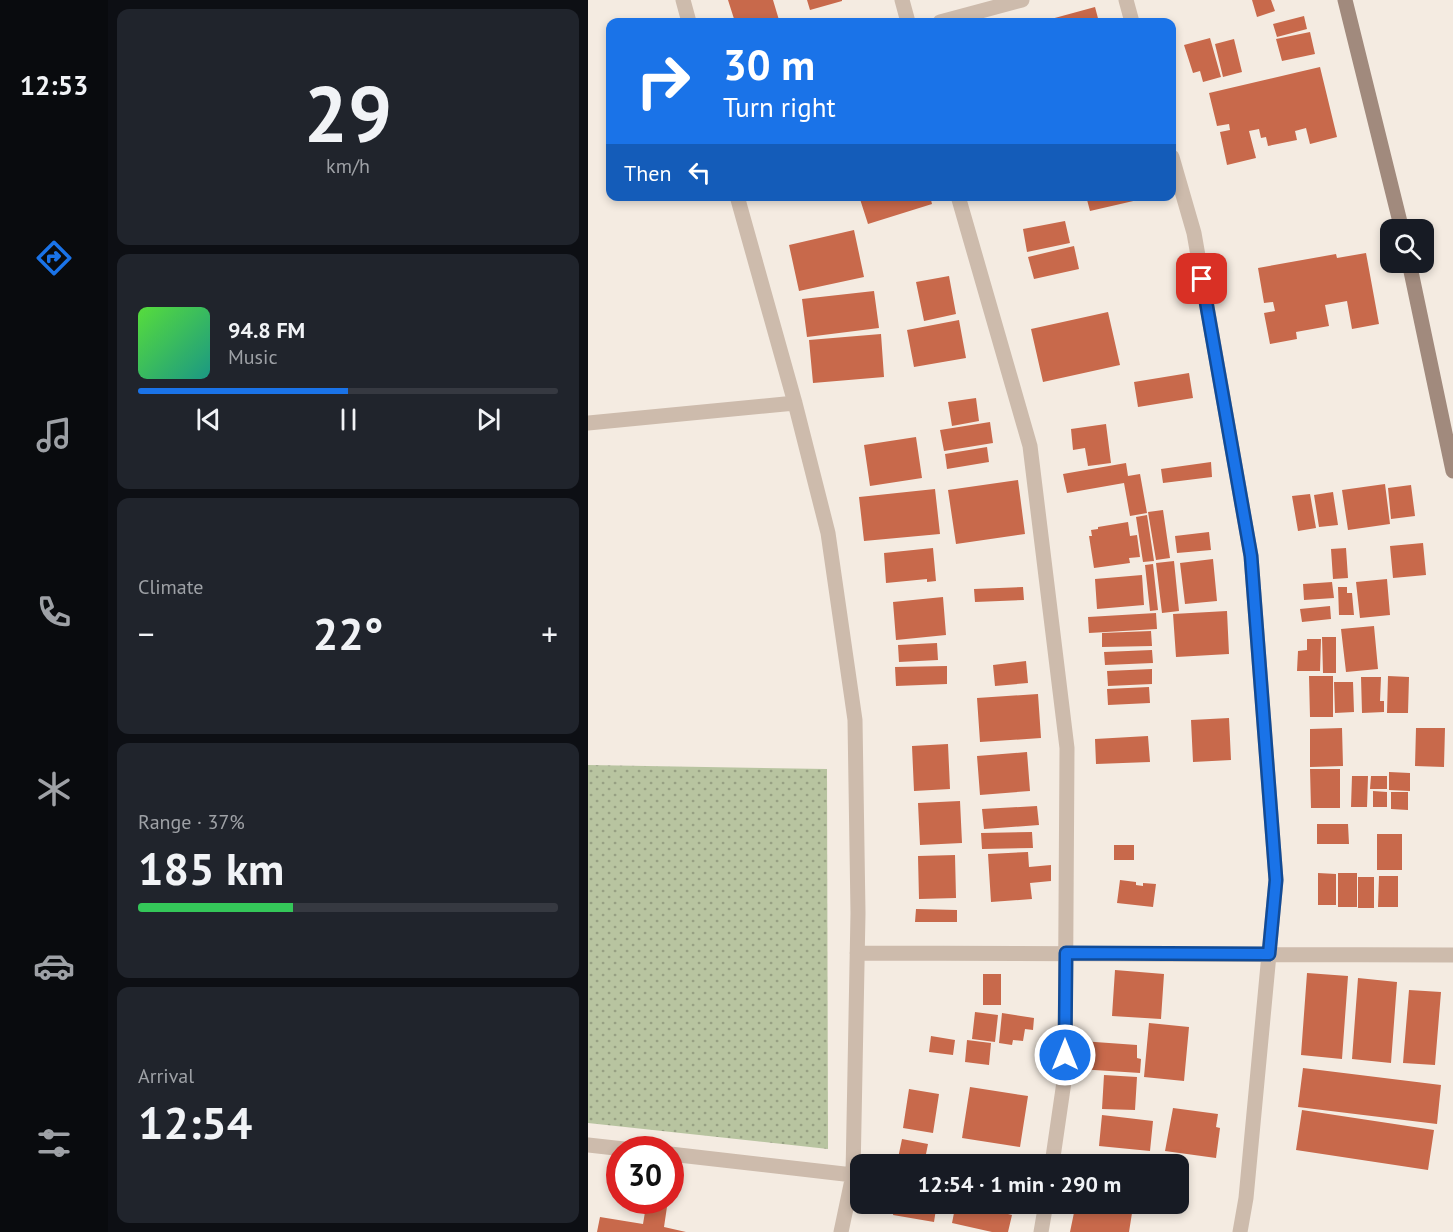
<!DOCTYPE html>
<meta charset="utf-8">
<style>
:root{--surface:#171b24;--page:#20242c;--text:#f1f3f6;--muted:#9ea1a6;--line:#363941;--accent:#1a73e8}
body{margin:0;font-family:"PT Sans",sans-serif;background:var(--page);color:var(--text);height:100vh;display:flex;flex-direction:column;font-size:22px;white-space:nowrap}
*{box-sizing:border-box;margin:0}
p{font-size:20px;color:var(--muted)}
.icon{flex:none;width:33px;height:33px;fill:none;stroke:currentColor;stroke-width:2;stroke-linecap:round;stroke-linejoin:round}
.map{position:relative;flex:1;overflow:hidden}
.details{display:flex;flex-direction:column;gap:9px;padding:9px;background:#0d0f14;width:480px}
.details>*{flex:none}
.banner{position:absolute;left:18px;top:18px;width:570px;height:183px;border-radius:12px;box-shadow:0 3px 9px #0003;background:#1a73e8;color:#fff;overflow:hidden}
.tools{position:absolute;left:792px;top:219px;display:grid;gap:12px}
.tools a{display:grid;place-items:center;width:54px;height:54px;border-radius:12px;background:var(--surface);box-shadow:0 3px 9px #0003;font-size:30px}
.speed{position:absolute;left:18px;top:1136px;display:flex;gap:12px;font-size:30px;font-weight:700;text-align:center}
.speed>*{display:grid;place-content:center;width:78px;height:78px;border-radius:50%;background:var(--surface);box-shadow:0 3px 9px #0003;line-height:1}
.speed .limit{border:9px solid #d22;background:#fff;color:#111}
.pin{position:absolute;display:grid;place-items:center;width:51px;height:51px;color:#fff;margin:-26px;border-radius:12px;box-shadow:0 3px 9px #0006}
.me{position:absolute;width:66px;margin:-33px;rotate:0deg;stroke-linejoin:round;filter:drop-shadow(0 0 4px #0008)}
.turn{display:flex;align-items:center;gap:21px;height:126px;padding:0 18px;font-size:27px}
.turn .icon{width:78px;height:78px;stroke-width:2.5}
.turn b{display:block;font-size:42px;line-height:51px}
.then{display:flex;align-items:center;height:57px;padding:0 18px;background:#0003;gap:12px;font-size:22px}
.big{font-size:45px;font-weight:600;line-height:1.1}
.details .card{flex:1;display:flex;flex-direction:column;justify-content:center;gap:9px;min-width:0;padding:0 21px;border-radius:12px;background:var(--page)}
.details .dial{align-items:center;gap:0}
.dial b{font-size:78px;line-height:1}
.song{display:flex;align-items:center;gap:18px}
.cover{width:72px;height:72px;border-radius:9px;background:linear-gradient(135deg,hsl(110 70% 55%),hsl(170 70% 35%))}
.played{height:6px;border-radius:3px;background:linear-gradient(90deg,var(--accent) 50%,var(--line) 50%)}
.keys{display:flex;justify-content:space-around;direction:ltr}
.heat{display:flex;justify-content:space-between;align-items:center;font-size:33px;direction:ltr}
.charge{height:9px;border-radius:4px;background:linear-gradient(90deg,#34c759 37%,var(--line) 0)}
.trip{position:absolute;left:262px;top:1154px;width:339px;height:60px;border-radius:12px;background:var(--surface);box-shadow:0 3px 9px #0003;font-weight:600;line-height:60px;text-align:center}
main{display:flex;flex:1;min-height:0}
.dock{display:flex;flex-direction:column;width:108px;justify-content:space-around;align-items:center;background:#090b0e;color:var(--muted)}
.dock .icon{width:42px;height:42px}
.dock .current{color:var(--accent)}
.dock b{font-size:27px;color:var(--text)}
.map>svg:first-child{display:block}
.park{fill:url(#park-dots)}
.building{fill:#c8694b}
.lines{fill:none;stroke-linecap:round;stroke-linejoin:round}
.street{stroke:#cdbbac;stroke-width:15}
.secondary{stroke:#a18a7d;stroke-width:15}
.route-casing{stroke:#114b97;stroke-width:15}
.route{stroke:#1a73e8;stroke-width:10}
</style>
<main>
<nav class="dock">
<b>12:53</b>
<svg class="icon current" aria-label="directions" viewBox="0 0 24 24"><path d="M12 3l9 9-9 9-9-9zM9 14v-3h6M13 9l2 2-2 2"/></svg>
<svg class="icon" aria-label="music" viewBox="0 0 24 24"><path d="M9 18V5l10-2v13"/><circle cx="6" cy="18" r="3"/><circle cx="16" cy="16" r="3"/></svg>
<svg class="icon" aria-label="phone" viewBox="0 0 24 24"><path d="M5 4h4l2 5-3 2q2 4 5 5l2-3 5 2v4C11 20 4 13 5 4z"/></svg>
<svg class="icon" aria-label="climate" viewBox="0 0 24 24"><path d="M12 3v18M4 7l16 10M4 17L20 7"/></svg>
<svg class="icon" aria-label="car" viewBox="0 0 24 24"><path d="M5 17H2v-5l4-1 3-4h7l3 4 3 1v5h-3M9 17h6M6 11h13"/><circle cx="7" cy="17" r="2"/><circle cx="17" cy="17" r="2"/></svg>
<svg class="icon" aria-label="filters" viewBox="0 0 24 24"><path d="M4 7h16M4 17h16"/><circle cx="9" cy="7" r="2"/><circle cx="15" cy="17" r="2"/></svg>
</nav>
<section class="details">
<div class="card dial"><b>29</b><p>km/h</p></div>
<div class="card">
<div class="song"><i class="cover"></i><div><b>94.8 FM</b><p>Music</p></div></div>
<div class="played"></div>
<div class="keys"><svg class="icon" aria-label="previous" viewBox="0 0 24 24"><path d="M18 5L8 12l10 7zM5 5v14"/></svg><svg class="icon" aria-label="pause" viewBox="0 0 24 24"><path d="M8 5v14M16 5v14"/></svg><svg class="icon" aria-label="next" viewBox="0 0 24 24"><path d="M6 5l10 7-10 7zM19 5v14"/></svg></div>
</div>
<div class="card"><p>Climate</p>
<div class="heat"><a>−</a><b class="big">22°</b><a>+</a></div>
</div>
<div class="card"><p>Range · 37%</p><b class="big">185 km</b><div class="charge"></div></div>
<div class="card"><p>Arrival</p><b class="big">12:54</b></div>
</section>
<div class="map">
<svg width="865" height="1232" viewBox="0 0 865 1232">
<defs>
<pattern id="park-dots" width="8" height="8" patternUnits="userSpaceOnUse" patternTransform="scale(1.5)"><rect width="8" height="8" fill="#b8c4a0"/><path d="M2 2h.1M6 6h.1" fill="none" stroke="#97a083" stroke-width="1.8" stroke-linecap="round"/></pattern>
</defs>
<rect width="100%" height="100%" fill="#f4ebe1"/>
<!-- park -->
<path class="park" d="M 0,765 L 239,769 L 240,1149 L 0,1123 Z"/>
<!-- building -->
<path class="building" d="M 140,0 L 185,0 L 191,20 L 183,22 L 147,22 Z
M 219,0 L 254,0 L 254,1 L 222,10 Z
M 664,0 L 683,0 L 687,11 L 669,17 Z
M 507,7 L 511,22 L 452,22 Z
M 716,16 L 719,29 L 689,37 L 685,24 Z
M 722,32 L 727,54 L 694,61 L 688,39 Z
M 622,38 L 633,77 L 615,82 L 612,71 L 605,73 L 596,45 Z
M 646,39 L 654,72 L 635,77 L 627,44 Z
M 732,67 L 749,137 L 722,144 L 718,128 L 707,131 L 709,140 L 680,146 L 678,137 L 673,138 L 671,129 L 661,131 L 668,158 L 639,165 L 632,132 L 642,130 L 641,124 L 629,126 L 621,93 Z
M 271,196 L 342,196 L 344,204 L 280,224 Z
M 498,196 L 553,196 L 554,199 L 502,211 Z
M 477,221 L 482,243 L 439,252 L 435,229 Z
M 266,230 L 276,277 L 211,291 L 201,245 Z
M 486,246 L 491,269 L 446,279 L 440,257 Z
M 778,253 L 791,324 L 764,329 L 759,301 L 737,305 L 741,326 L 708,332 L 709,339 L 682,344 L 676,313 L 687,311 L 685,302 L 676,303 L 670,268 L 748,254 L 749,258 Z
M 361,276 L 368,314 L 336,321 L 328,282 Z
M 286,291 L 291,328 L 219,337 L 214,299 Z
M 520,312 L 532,365 L 455,382 L 443,329 Z
M 371,320 L 378,358 L 326,367 L 319,330 Z
M 293,334 L 296,377 L 225,383 L 221,340 Z
M 601,373 L 605,398 L 550,407 L 546,382 Z
M 388,398 L 391,421 L 364,426 L 360,402 Z
M 402,422 L 405,443 L 356,451 L 352,430 Z
M 518,424 L 523,463 L 500,466 L 497,448 L 485,450 L 483,429 Z
M 328,437 L 334,478 L 282,486 L 276,445 Z
M 399,447 L 401,462 L 359,469 L 357,454 Z
M 623,462 L 624,477 L 575,483 L 573,469 Z
M 538,463 L 540,476 L 552,474 L 559,513 L 542,516 L 536,483 L 479,493 L 475,474 Z
M 430,480 L 437,534 L 368,544 L 360,490 Z
M 797,484 L 802,524 L 760,530 L 754,490 Z
M 823,485 L 827,516 L 803,519 L 800,488 Z
M 347,489 L 352,534 L 276,541 L 271,497 Z
M 745,492 L 750,525 L 731,527 L 726,495 Z
M 722,494 L 728,528 L 710,531 L 704,496 Z
M 575,510 L 582,558 L 568,560 L 560,512 Z
M 559,515 L 566,561 L 555,562 L 548,517 Z
M 540,522 L 542,536 L 549,535 L 552,557 L 541,558 L 542,563 L 506,568 L 501,536 L 504,536 L 503,530 L 510,529 L 510,527 Z
M 621,532 L 623,550 L 589,553 L 587,536 Z
M 835,543 L 838,575 L 805,578 L 802,546 Z
M 345,548 L 348,581 L 339,582 L 339,579 L 298,583 L 296,553 Z
M 758,548 L 760,578 L 745,579 L 743,549 Z
M 625,559 L 629,601 L 597,604 L 592,563 Z
M 586,561 L 591,611 L 574,613 L 568,563 Z
M 565,564 L 570,610 L 562,611 L 557,565 Z
M 554,575 L 556,605 L 509,609 L 507,579 Z
M 799,579 L 802,615 L 772,618 L 768,582 Z
M 744,582 L 746,598 L 716,600 L 715,584 Z
M 435,587 L 436,600 L 387,602 L 386,589 Z
M 750,587 L 759,587 L 759,593 L 764,593 L 766,615 L 751,615 Z
M 355,597 L 358,635 L 308,640 L 305,602 Z
M 742,606 L 743,619 L 714,622 L 712,609 Z
M 639,611 L 641,654 L 588,657 L 585,614 Z
M 568,613 L 569,629 L 501,633 L 500,617 Z
M 786,626 L 790,669 L 758,672 L 753,629 Z
M 563,631 L 564,646 L 514,647 L 514,633 Z
M 734,637 L 748,637 L 748,673 L 735,673 Z
M 719,639 L 733,639 L 732,671 L 709,671 L 710,651 L 719,650 Z
M 349,643 L 350,660 L 311,662 L 310,645 Z
M 564,650 L 565,663 L 517,665 L 516,652 Z
M 438,661 L 440,683 L 407,686 L 405,665 Z
M 359,666 L 359,684 L 308,686 L 307,667 Z
M 564,669 L 564,684 L 520,686 L 519,671 Z
M 721,676 L 745,676 L 745,717 L 722,717 Z
M 800,676 L 821,677 L 820,713 L 799,713 Z
M 773,677 L 793,677 L 792,701 L 796,701 L 796,712 L 774,713 Z
M 746,682 L 765,682 L 766,712 L 747,713 Z
M 561,687 L 562,703 L 520,705 L 519,689 Z
M 450,694 L 453,738 L 392,742 L 389,698 Z
M 641,718 L 643,760 L 605,762 L 603,720 Z
M 754,728 L 755,766 L 722,767 L 722,729 Z
M 828,728 L 857,728 L 856,767 L 827,766 Z
M 560,736 L 562,762 L 508,764 L 507,739 Z
M 360,744 L 362,789 L 326,791 L 324,746 Z
M 439,752 L 442,791 L 392,795 L 389,756 Z
M 722,769 L 752,769 L 752,808 L 723,808 Z
M 801,772 L 822,773 L 822,791 L 801,790 Z
M 764,776 L 780,776 L 779,807 L 763,807 Z
M 783,776 L 799,776 L 799,789 L 782,789 Z
M 785,791 L 799,792 L 799,807 L 785,807 Z
M 803,792 L 820,792 L 820,810 L 803,809 Z
M 372,801 L 374,843 L 332,845 L 330,803 Z
M 449,806 L 451,825 L 396,829 L 394,809 Z
M 729,824 L 760,824 L 761,844 L 729,844 Z
M 444,832 L 445,848 L 394,849 L 393,833 Z
M 789,834 L 814,834 L 814,870 L 789,870 Z
M 526,845 L 546,845 L 546,860 L 526,860 Z
M 440,852 L 441,867 L 463,865 L 463,881 L 442,883 L 444,899 L 403,902 L 400,854 Z
M 367,855 L 368,898 L 331,899 L 330,856 Z
M 730,873 L 748,874 L 748,905 L 730,905 Z
M 750,873 L 769,873 L 769,907 L 750,907 Z
M 791,876 L 810,876 L 810,907 L 790,907 Z
M 770,877 L 786,877 L 786,908 L 770,908 Z
M 532,880 L 548,882 L 548,885 L 555,886 L 555,883 L 568,884 L 565,907 L 529,903 Z
M 328,909 L 369,910 L 369,922 L 327,922 Z
M 527,970 L 576,974 L 573,1019 L 524,1016 Z
M 719,973 L 760,976 L 754,1059 L 713,1055 Z
M 395,974 L 413,974 L 413,1005 L 395,1005 Z
M 770,978 L 809,982 L 803,1063 L 764,1059 Z
M 821,990 L 853,992 L 847,1065 L 815,1063 Z
M 387,1012 L 410,1015 L 407,1042 L 384,1039 Z
M 414,1013 L 446,1018 L 445,1030 L 437,1029 L 435,1041 L 425,1040 L 424,1045 L 411,1043 Z
M 561,1023 L 601,1027 L 596,1081 L 556,1077 Z
M 343,1036 L 367,1040 L 365,1055 L 341,1052 Z
M 379,1040 L 403,1043 L 401,1065 L 377,1062 Z
M 493,1041 L 549,1045 L 549,1058 L 553,1059 L 552,1073 L 491,1069 Z
M 715,1068 L 853,1085 L 849,1124 L 710,1107 Z
M 516,1075 L 549,1077 L 547,1110 L 514,1109 Z
M 382,1087 L 440,1096 L 432,1147 L 374,1138 Z
M 321,1089 L 351,1094 L 345,1133 L 315,1128 Z
M 585,1108 L 630,1114 L 628,1127 L 632,1128 L 628,1158 L 577,1151 Z
M 714,1110 L 846,1130 L 840,1170 L 708,1150 Z
M 514,1115 L 565,1121 L 562,1151 L 511,1146 Z
M 314,1139 L 340,1144 L 336,1164 L 309,1163 Z
M 59,1200 L 80,1200 L 76,1227 L 98,1232 L 9,1232 L 12,1217 L 55,1224 Z
M 307,1203 L 349,1203 L 346,1222 L 305,1215 Z
M 368,1203 L 418,1203 L 416,1213 L 424,1215 L 420,1232 L 404,1232 L 364,1223 Z
M 488,1203 L 544,1213 L 541,1232 L 482,1232 Z
M 522,1203 L 544,1203 L 543,1208 Z"/>
<g class="lines">
<!-- street -->
<path class="street" d="M 95,0 L 101,22
M 314,0 L 320,22
M 538,0 L 544,22
M 352,22 L 434,0
M 584,157 L 606,233 L 663,556 L 688,880 L 658,1198 L 652,1232
M 149,196 L 207,403 L 240,533 L 267,720 L 270,913 L 265,1175 L 253,1232
M 370,196 L 442,446 L 479,748 L 477,1075 L 464,1164
M 0,423 L 207,403
M 269,953 L 865,955
M 0,1145 L 36,1149
M 82,1154 L 265,1175
M 453,1232 L 458,1203"/>
<!-- secondary -->
<path class="secondary" d="M 757,0 L 814,230
M 821,262 L 865,471"/>
</g>
<g class="lines">
<!-- route casing -->
<g class="route-casing">
<path id="route" d="M 477,1055 L 478,953 L 681,954 L 688,880 L 663,556 L 614,279"/>
</g>
<!-- route -->
<use href="#route" class="route"/>
</g>
</svg>
<div class="tools">
<a><svg class="icon" aria-label="search" viewBox="0 0 24 24"><circle cx="10" cy="10" r="6"/><path d="M15 15l6 6"/></svg></a>
</div>
<div class="speed"><div class="limit">30</div></div>
<div class="pin" style="left:614px;top:279px;background:#d93025"><svg class="icon" aria-label="arrive" viewBox="0 0 24 24"><path d="M6 21V4h12l-3 4 3 4H6"/></svg></div>
<svg class="me" style="left:477px;top:1055px" viewBox="-20 -20 40 40"><circle r="17" fill="#1a73e8" stroke="#fff" stroke-width="3"/><path d="M0-11L8 9 0 5-8 9z" fill="#fff"/></svg>
<div class="trip">12:54 · 1 min · 290 m</div>
<div class="banner">
<div class="turn"><svg class="icon" aria-label="right" viewBox="0 0 24 24"><path d="M7 20v-9h11M14 6l5 5-5 5"/></svg><div><b>30 m</b>Turn right</div></div>
<div class="then">Then<svg class="icon" aria-label="left" viewBox="0 0 24 24"><path d="M17 20v-9H6M10 6l-5 5 5 5"/></svg></div>
</div>
</div>
</main>
